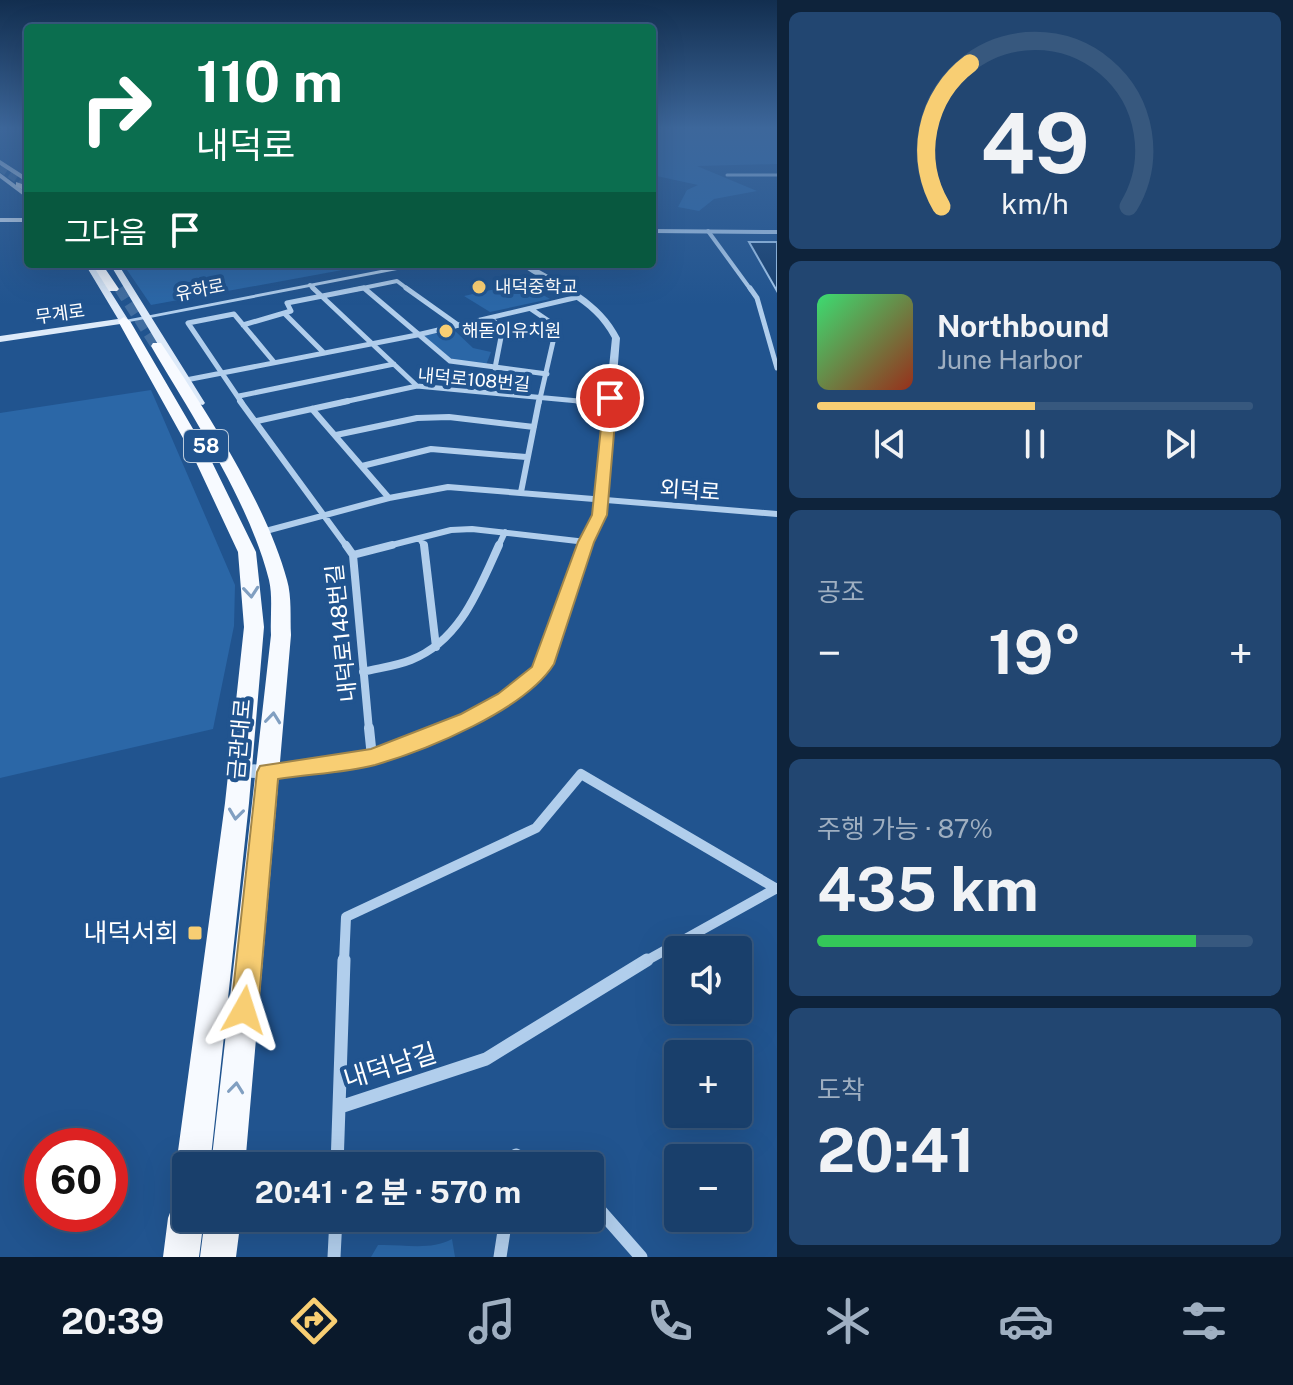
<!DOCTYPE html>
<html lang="ko">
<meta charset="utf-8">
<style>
:root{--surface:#193f6b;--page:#224671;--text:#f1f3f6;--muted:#9fafc1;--line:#37587e;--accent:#f8ce73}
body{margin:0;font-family:"Public Sans","Noto Sans KR",sans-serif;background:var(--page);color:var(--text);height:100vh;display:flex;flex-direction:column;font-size:30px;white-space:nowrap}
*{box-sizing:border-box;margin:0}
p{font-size:26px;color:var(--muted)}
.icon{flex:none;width:44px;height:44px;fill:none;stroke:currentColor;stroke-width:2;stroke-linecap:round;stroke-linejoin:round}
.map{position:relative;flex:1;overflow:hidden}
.drawer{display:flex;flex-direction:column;gap:12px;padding:12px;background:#0e233b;width:516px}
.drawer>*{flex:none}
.hud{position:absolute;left:24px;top:24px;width:632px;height:244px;border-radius:8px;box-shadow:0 8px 32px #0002,0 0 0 2px var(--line);background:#0b6e4f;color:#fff;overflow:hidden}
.fabs{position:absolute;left:664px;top:936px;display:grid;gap:16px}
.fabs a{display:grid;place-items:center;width:88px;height:88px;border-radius:8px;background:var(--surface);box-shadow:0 8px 32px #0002,0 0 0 2px var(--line);font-size:40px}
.speed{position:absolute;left:24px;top:1128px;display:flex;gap:16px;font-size:40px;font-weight:700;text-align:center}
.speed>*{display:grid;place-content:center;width:104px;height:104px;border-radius:50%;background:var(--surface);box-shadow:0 8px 32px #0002,0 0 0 2px var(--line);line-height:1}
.speed .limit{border:12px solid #d22;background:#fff;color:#111}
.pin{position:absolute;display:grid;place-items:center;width:68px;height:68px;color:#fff;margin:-34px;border:4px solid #fff;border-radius:50%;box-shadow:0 2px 8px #0007}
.me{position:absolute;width:88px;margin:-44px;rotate:6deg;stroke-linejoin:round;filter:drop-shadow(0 0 6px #0008)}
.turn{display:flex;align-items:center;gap:28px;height:168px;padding:0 40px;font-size:36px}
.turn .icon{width:104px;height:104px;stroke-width:2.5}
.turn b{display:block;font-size:56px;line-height:68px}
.then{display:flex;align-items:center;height:76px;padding:0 40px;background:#0003;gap:16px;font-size:30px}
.big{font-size:60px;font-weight:700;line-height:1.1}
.drawer .widget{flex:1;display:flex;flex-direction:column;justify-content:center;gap:12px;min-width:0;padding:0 28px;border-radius:12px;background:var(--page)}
.drawer .dial{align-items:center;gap:0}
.dial svg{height:208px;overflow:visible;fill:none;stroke:var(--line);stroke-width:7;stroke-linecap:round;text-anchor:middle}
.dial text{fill:var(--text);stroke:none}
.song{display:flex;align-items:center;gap:24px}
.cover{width:96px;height:96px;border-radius:12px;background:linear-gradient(135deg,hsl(140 70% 55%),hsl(10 70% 35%))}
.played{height:8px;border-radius:4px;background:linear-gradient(90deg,var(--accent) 50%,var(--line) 50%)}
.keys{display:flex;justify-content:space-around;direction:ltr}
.heat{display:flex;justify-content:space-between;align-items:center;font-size:44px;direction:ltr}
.charge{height:12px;border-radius:6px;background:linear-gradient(90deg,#34c759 87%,var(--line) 0)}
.trip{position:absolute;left:172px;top:1152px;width:432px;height:80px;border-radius:8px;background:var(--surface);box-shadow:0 8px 32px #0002,0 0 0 2px var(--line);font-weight:700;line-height:80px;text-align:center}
.tabs{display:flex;height:128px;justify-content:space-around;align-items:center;background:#0a192b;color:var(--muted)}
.tabs .icon{width:56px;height:56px}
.tabs .selected{color:var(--accent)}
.tabs b{font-size:36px;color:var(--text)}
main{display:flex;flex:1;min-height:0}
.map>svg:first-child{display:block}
.green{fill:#2b67a7}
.water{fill:#173f6e;stroke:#a5c9ed;stroke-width:2}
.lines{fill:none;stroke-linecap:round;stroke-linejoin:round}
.primary-tunnel-far1{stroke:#426ea0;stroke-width:8;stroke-dasharray:8 4;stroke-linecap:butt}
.primary-tunnel{stroke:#426ea0;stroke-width:12;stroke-dasharray:12 6;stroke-linecap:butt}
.minor-far6{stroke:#b1ceec;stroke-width:3}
.minor-far5{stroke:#b1ceec;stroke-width:4}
.minor-far4{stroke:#b1ceec;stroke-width:5}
.minor-far3{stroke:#b1ceec;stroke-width:6}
.minor-far2{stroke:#b1ceec;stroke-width:8}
.minor-far1{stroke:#b1ceec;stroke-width:10}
.minor{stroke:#b1ceec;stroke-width:13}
.tertiary{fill:#b1ceec;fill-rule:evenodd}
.secondary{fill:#ddeaf9;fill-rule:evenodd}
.primary{fill:#f7faff;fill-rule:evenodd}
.oneway{stroke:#819fc1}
.route{fill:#f8ce73;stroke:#a1864b;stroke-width:2}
.poi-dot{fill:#f8ce73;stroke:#21548f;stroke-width:3}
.labels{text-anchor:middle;stroke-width:8;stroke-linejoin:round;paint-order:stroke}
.far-poi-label{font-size:18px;fill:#fff;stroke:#21548f;text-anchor:start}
.far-street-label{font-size:18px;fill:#fff;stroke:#21548f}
.shield{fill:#21548f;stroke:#bcccdd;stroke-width:2}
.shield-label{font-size:20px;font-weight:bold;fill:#fff}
.street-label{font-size:22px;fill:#fff;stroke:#21548f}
.near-poi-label{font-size:26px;fill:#fff;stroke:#21548f;text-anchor:end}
.near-street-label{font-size:26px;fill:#fff;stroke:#21548f}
</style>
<main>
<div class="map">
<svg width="777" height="1257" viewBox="0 0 777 1257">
<rect width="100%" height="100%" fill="#21548f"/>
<!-- green -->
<path class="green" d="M 652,129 L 777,129 L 777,164 L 697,166 L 757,191 L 714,199 L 699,211 L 678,207 L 687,190 L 698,185 L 652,175 Z
M 123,264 L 375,264 L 151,305 Z
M 523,283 L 550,299 L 490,312 L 464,296 Z
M 454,330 L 473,348 L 491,352 L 486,365 L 451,359 L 422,336 Z
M 151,390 L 235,585 L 234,626 L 213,729 L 0,778 L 0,413 Z
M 452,1239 L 455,1257 L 371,1257 L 378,1245 C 403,1244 430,1251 452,1239 Z"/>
<!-- water -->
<path class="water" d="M 749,242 L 777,242 L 777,291 Z"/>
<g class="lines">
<!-- primary-tunnel-far1 -->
<path class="primary-tunnel-far1" d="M 0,167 L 24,184"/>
<!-- primary-tunnel -->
<path class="primary-tunnel" d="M 120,288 L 157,346"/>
<!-- minor-far6 -->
<path class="minor-far6" d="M 727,175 L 777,175"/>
<!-- minor-far5 -->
<path class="minor-far5" d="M 708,231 L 751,290
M 310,285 L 315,290
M 353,290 L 397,281 L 409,290"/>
<!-- minor-far4 -->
<path class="minor-far4" d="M 313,288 L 417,386
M 364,288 L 450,361 L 547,374
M 406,288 L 458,325
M 750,288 L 757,298 L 777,368
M 531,309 L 553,324 L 555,333 L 539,403
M 285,314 L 324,353
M 490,318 L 501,327 L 502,332 L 495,368
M 243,325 L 291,311 L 287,303 L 363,288
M 186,380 L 417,335 L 578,297
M 239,396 L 394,364
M 242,403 L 188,323 L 234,314 L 274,362
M 339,403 L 417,386 L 600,403"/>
<!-- minor-far3 -->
<path class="minor-far3" d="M 240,401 L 347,547
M 578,401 L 610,404
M 312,409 L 389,498
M 257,421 L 348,401
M 336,435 L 417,418 L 449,417 L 534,427
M 362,466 L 431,449 L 526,457
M 521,492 L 539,401
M 262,532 L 389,498 L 448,487 L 777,514
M 420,539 L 425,547
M 384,547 L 451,530 L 472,529 L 586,542
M 498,547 L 505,532"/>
<!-- minor-far2 -->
<path class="minor-far2" d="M 346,545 L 353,555 L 369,730
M 424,545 L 436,647
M 353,555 L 392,545
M 363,672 C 379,668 396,666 411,660 C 460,641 479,589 499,545"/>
<!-- minor-far1 -->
<path class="minor-far1" d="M 369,728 L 372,757
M 344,962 L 346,917 L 536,828 L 581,774 L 777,889
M 644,962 L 777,888"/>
<!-- minor -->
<path class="minor" d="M 340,1107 L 486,1059 L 647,960
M 337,1166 L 344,960
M 515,1166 L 516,1155 L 537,1166
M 590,1199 L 641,1257
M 334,1257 L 336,1218
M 500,1257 L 506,1218"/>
<!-- tertiary -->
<path class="tertiary" d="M 652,229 L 777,230 L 777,234 L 652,233 Z
M 412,264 L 428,264 L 124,323 L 120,321 Z
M 519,264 L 528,264 C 564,284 601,300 620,338 L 606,515 L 592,542 L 554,659 L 541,678 L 528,691 L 497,711 L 371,764 L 306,775 L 257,778 L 235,777 L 233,772 L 235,767 L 241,765 L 306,762 L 373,751 L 486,703 L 517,683 L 530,670 L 540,658 L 580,542 L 594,515 L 612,338 C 592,299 552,289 519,264 Z"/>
<!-- secondary -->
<path class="secondary" d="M 0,160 L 28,178 L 28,183 L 0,165 Z
M 0,173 L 28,194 L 28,199 L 0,178 Z
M 0,218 L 28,218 L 28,222 L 0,222 Z
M 85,264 L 93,264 L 129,321 L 127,323 L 0,342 L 0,336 L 118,319 Z
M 110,264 L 118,264 L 205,403 L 203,405 L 193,403 Z"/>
<!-- primary -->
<path class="primary" d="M 16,182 L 28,186 L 28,193 L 16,186 Z
M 92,264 L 102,264 L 119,289 L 117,291 L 109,291 Z
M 124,317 L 130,321 L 210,458 L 256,552 L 264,627 L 249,803 L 210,1166 L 186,1166 L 186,1180 L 181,1178 L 176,1166 L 225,803 L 244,627 L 238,552 L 194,458 L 118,321 Z
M 153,343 L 161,343 C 205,409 267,505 287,580 C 292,597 290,618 291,635 L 245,1166 L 211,1166 L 271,635 C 270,618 273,597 269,580 C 249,501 192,416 151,346 Z
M 186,1200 L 186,1218 L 204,1218 L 199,1257 L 163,1257 L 168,1218 L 173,1205 Z
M 205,1218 L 241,1218 L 236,1257 L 200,1257 Z"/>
</g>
<!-- one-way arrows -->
<defs><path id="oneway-chevron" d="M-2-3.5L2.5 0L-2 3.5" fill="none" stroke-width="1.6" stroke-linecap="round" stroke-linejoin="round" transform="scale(2)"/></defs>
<g class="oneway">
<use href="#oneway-chevron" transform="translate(251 592) rotate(85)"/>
<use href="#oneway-chevron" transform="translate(273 718) rotate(-84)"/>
<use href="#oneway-chevron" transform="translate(236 814) rotate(97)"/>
<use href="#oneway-chevron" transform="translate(236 1088) rotate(-84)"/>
</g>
<!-- sky -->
<linearGradient id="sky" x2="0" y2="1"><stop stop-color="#122e4f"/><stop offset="0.42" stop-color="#3d679b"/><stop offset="1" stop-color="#3d679b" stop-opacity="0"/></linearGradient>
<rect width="777" height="305" fill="url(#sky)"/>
<!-- route -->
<path class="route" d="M 610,394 L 617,398 L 607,515 L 594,542 L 554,664 C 525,710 427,750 375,765 C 344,773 310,774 278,779 L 258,1010 L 254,1020 L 244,1024 L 235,1020 L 231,1010 L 257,772 L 260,766 L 371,749 L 461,714 L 498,694 L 532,667 L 578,542 L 592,515 L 604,398 Z"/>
<!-- markers -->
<g class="poi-dot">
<circle cx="479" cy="287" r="8"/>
<circle cx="446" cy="331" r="8"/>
<rect x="187" y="925" width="16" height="16" rx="4"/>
</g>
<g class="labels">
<!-- far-poi labels -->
<g class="far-poi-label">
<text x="495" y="293">내덕중학교</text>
<text x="462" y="337">해돋이유치원</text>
</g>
<!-- far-street labels -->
<g class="far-street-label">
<text transform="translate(200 290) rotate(-11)" y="6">유하로</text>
<text transform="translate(60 314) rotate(-8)" y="6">무계로</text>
<text transform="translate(474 380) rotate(5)" y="6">내덕로108번길</text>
</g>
<!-- shield labels -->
<rect class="shield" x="184" y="430" width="44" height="32" rx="6"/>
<g class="shield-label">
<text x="206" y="453">58</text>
</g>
<!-- street labels -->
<g class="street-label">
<text transform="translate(690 490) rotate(4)" y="8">외덕로</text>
<text transform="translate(341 633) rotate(-96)" y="8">내덕로148번길</text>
<text transform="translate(239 739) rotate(-85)" y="8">금관대로</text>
</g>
<!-- near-poi labels -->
<g class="near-poi-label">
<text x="179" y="942">내덕서희</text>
</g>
<!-- near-street labels -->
<g class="near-street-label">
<text transform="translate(390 1066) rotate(-17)" y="9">내덕남길</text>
</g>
</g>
</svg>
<div class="fabs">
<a><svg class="icon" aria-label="sound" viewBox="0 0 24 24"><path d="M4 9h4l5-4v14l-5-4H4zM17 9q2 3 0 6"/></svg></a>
<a>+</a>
<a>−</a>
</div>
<div class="speed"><div class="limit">60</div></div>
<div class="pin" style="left:610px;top:398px;background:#d93025"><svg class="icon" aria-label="arrive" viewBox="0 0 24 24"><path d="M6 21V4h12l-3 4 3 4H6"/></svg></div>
<svg class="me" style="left:244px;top:1010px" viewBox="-20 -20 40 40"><path d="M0-17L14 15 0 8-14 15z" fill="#f8ce73" stroke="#fff" stroke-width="4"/></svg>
<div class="trip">20:41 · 2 분 · 570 m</div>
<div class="hud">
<div class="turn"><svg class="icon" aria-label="right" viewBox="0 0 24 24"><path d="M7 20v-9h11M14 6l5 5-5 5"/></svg><div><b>110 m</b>내덕로</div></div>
<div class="then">그다음<svg class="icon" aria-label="arrive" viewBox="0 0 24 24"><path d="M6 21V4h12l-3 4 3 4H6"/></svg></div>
</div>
</div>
<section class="drawer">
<div class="widget dial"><svg viewBox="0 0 100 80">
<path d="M14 69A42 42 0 1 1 86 69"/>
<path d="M14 69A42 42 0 0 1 25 14" stroke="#f8ce73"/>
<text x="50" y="56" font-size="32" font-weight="700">49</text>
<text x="50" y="72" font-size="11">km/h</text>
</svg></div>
<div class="widget">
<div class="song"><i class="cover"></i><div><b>Northbound</b><p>June Harbor</p></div></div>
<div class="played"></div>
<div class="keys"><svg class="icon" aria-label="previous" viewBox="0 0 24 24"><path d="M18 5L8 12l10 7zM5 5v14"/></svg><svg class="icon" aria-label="pause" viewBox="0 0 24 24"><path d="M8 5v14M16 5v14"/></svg><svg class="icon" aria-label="next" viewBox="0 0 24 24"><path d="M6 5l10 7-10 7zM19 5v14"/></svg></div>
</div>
<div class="widget"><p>공조</p>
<div class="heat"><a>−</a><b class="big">19°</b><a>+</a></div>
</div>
<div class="widget"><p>주행 가능 · 87%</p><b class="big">435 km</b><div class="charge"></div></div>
<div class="widget"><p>도착</p><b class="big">20:41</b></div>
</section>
</main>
<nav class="tabs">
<b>20:39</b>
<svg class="icon selected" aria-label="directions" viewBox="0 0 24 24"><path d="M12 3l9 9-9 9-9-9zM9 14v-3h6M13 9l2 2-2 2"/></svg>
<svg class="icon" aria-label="music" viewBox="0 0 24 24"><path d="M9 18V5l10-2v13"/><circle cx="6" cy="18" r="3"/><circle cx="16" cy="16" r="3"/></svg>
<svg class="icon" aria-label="phone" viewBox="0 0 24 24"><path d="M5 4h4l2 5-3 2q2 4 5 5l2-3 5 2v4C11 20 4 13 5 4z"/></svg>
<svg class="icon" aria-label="climate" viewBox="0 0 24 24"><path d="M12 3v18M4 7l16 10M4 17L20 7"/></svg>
<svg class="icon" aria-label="car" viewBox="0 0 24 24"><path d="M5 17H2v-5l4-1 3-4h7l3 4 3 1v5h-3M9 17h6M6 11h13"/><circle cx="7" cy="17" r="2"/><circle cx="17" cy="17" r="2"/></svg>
<svg class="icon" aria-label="filters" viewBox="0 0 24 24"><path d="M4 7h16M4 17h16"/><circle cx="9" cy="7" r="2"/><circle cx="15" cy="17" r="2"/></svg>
</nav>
